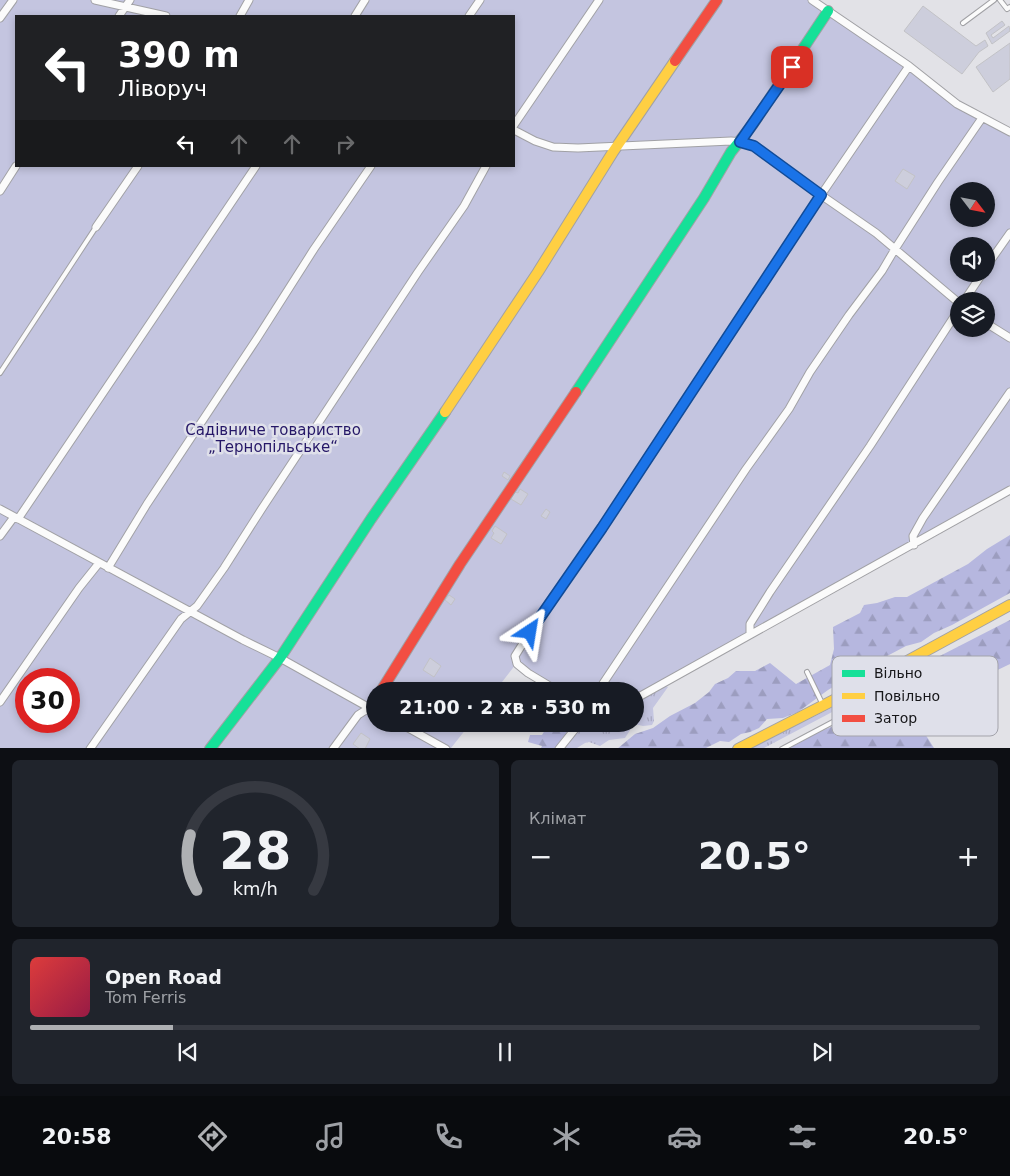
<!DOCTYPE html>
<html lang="uk">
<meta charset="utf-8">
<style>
:root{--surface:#171b24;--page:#20242c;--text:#f1f3f6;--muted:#9ea1a6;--line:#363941;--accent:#aeb0b3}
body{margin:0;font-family:"DejaVu Sans",sans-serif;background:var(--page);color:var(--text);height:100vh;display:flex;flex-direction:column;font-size:19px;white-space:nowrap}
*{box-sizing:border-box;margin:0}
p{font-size:16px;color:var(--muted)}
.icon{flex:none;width:28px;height:28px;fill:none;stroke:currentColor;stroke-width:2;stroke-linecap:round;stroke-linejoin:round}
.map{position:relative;height:748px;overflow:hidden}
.drawer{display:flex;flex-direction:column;gap:12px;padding:12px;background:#0d0f14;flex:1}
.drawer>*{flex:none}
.hud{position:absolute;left:15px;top:15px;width:500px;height:152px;border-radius:0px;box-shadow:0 2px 8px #0003;background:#202124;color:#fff;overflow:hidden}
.needle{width:32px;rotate:122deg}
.tools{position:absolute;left:950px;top:182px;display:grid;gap:10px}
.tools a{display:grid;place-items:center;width:45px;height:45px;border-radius:50%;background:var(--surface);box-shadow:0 2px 8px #0003;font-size:25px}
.speed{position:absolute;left:15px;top:668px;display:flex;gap:10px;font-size:25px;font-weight:700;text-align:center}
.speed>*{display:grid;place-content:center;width:65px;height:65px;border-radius:50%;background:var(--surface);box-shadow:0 2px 8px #0003;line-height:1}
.speed .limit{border:8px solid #d22;background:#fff;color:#111}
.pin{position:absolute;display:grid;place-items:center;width:42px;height:42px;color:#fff;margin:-21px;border-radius:10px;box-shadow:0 2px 8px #0006}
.me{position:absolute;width:55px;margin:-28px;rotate:33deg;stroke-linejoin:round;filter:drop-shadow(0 0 4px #0008)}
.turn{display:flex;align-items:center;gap:18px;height:105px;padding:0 20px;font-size:22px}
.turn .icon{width:65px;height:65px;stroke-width:2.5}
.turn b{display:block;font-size:35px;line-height:42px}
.lanes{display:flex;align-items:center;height:48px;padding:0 20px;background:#0003;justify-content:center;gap:25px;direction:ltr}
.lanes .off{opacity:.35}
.big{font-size:38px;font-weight:700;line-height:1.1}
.drawer .widget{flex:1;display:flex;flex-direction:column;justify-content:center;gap:8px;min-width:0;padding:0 18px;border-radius:8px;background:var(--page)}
.drawer .dial{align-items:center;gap:0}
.dial svg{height:130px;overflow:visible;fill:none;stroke:var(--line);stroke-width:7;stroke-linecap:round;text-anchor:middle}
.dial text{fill:var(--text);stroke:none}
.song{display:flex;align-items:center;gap:15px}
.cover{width:60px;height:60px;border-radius:8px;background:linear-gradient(135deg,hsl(0 70% 55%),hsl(340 70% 35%))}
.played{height:5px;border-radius:2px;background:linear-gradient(90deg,var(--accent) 15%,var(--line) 15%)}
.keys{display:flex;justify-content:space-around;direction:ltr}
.heat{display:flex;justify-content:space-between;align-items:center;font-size:28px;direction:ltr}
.drawer .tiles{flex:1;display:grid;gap:12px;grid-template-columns:1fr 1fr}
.widget:last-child{grid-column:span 2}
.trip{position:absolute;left:366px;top:682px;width:278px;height:50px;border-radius:25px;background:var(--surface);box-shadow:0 2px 8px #0003;font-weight:700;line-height:50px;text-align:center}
.menu{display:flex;height:80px;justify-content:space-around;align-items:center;background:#090b0e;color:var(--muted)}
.menu .icon{width:35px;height:35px}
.menu .active{color:var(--accent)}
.menu b{font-size:22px;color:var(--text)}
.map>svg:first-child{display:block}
.grass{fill:url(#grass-tufts)}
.forest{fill:url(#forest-firs)}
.garden{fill:#c4c5e0;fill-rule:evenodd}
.building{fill:#cdcedc;stroke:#c2c2c6}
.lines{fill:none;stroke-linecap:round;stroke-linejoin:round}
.lane-casing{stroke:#a1a1a5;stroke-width:6}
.street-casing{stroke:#a1a1a5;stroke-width:9}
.fast-casing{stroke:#a1a1a5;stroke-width:12}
.slow-casing{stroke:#a1a1a5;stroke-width:12}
.jam-casing{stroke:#a1a1a5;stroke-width:12}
.lane{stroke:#fbfbfb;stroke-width:4}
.street{stroke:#fbfbfb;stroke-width:7}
.fast{stroke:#16e098;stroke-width:10}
.slow{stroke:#ffcf43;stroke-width:10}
.jam{stroke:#f24e42;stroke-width:10}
.route-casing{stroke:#114b97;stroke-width:12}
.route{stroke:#1a73e8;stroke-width:9}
.labels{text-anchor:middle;stroke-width:5;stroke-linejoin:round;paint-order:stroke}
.park-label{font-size:15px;fill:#251767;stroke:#dfe0ea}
.key{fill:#dfe0ea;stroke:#a3a3ab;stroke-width:1}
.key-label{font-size:14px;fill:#161619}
</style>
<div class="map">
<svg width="1010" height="749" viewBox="0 0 1010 749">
<defs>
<pattern id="grass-tufts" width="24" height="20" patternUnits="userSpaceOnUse" patternTransform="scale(1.25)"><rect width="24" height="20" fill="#c4c5e0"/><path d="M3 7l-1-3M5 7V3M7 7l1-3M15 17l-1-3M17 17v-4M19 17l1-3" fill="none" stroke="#a8a8c0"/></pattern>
<pattern id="forest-firs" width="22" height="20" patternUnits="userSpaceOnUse" patternTransform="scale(1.25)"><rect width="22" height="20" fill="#b6b7df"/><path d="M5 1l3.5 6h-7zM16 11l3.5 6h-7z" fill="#9c9dbf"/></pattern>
</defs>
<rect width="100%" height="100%" fill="#e2e2e7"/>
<!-- grass -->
<path class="grass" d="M 664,685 L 668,687 L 653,708 L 654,721 L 652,725 L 643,726 L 634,724 L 625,738 L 609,740 L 600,746 L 589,742 L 585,743 L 577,748 L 564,749 L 576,731 L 592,724 L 635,724 L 635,702 Z
M 869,689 L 853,701 L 764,748 L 750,749 Z"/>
<!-- forest -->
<path class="forest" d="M 1010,535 L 1010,593 L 952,625 L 934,633 L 921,642 L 906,646 L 872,664 L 828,690 L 798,712 L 783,718 L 767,719 L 759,728 L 750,732 L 741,734 L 729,742 L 720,741 L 706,748 L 617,749 L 635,734 L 653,728 L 670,716 L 695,703 L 709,692 L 715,684 L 728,678 L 736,671 L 755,671 L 770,663 L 796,684 L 830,665 L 834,649 L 833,627 L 860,613 L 864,605 L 877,603 L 895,597 L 907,597 L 968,564 L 987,549 Z
M 1010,620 L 1010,664 L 917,709 L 920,726 L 934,748 L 790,748 L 817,733 L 847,720 L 886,697 L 886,686 L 895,679 Z
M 543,724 L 573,724 L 555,748 L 541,748 L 542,746 L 528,742 L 530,735 L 542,735 L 545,730 Z"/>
<!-- garden -->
<path class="garden" d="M 0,0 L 812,0 L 957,104 L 1010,132 L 1010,490 L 635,699 L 635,691 L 558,691 L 516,664 L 495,691 L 375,691 L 375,724 L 470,724 L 451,748 L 0,749 ZM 16,16 L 514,16 L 514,166 L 16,166 ZM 959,191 L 986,191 L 986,219 L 959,219 ZM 959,246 L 986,246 L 986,274 L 959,274 ZM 959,301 L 986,301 L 986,329 L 959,329 ZM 26,679 L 69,679 L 69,721 L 26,721 Z"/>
<!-- building -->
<path class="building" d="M 923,6 L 976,46 L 985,40 L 988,46 L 979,52 L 962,74 L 904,31 Z
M 1002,21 L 1005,25 L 991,35 L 993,38 L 1009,26 L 1010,31 L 992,44 L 986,33 Z
M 1010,43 L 1010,79 L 993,92 L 976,67 Z
M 903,169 L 915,176 L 907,189 L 895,181 Z
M 504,472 L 510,476 L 508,480 L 502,476 Z
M 520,489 L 528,494 L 521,505 L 511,499 L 515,492 L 518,493 Z
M 546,509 L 550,512 L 546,519 L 541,516 Z
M 495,526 L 507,534 L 501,544 L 491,538 L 494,533 L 492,531 Z
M 449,595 L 455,599 L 451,605 L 445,600 Z
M 430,658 L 441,666 L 434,677 L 423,670 Z
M 444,685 L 455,691 L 441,691 Z
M 361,733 L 370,739 L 365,749 L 360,749 L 353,744 Z"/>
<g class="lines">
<!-- lane casing -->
<g class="lane-casing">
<path id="lane" d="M 1000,0 L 1007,9 L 1010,7
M 963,23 L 994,0
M 0,373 L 96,227
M 807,672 L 822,703
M 782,749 L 848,714 L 879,694 L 873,682"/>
</g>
<!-- street casing -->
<g class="street-casing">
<path id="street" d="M 95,0 L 166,16
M 812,0 L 909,66 L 957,104 L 1010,132
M 119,16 L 130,0
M 240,16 L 249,0
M 355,16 L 365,0
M 469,16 L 480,0
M 0,18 L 13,0
M 514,125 L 599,0
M 514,130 L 535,141 L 553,147 L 578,148 L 731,141 L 743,142 L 755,146 L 821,195 L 876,233 L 959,303
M 0,191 L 16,166
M 96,227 L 138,166
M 986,267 L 1010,233
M 964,301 L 982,274
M 986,323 L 1010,338
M 0,509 L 243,640 L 280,658 L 375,711
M 18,519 L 256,166
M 0,536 L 14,517
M 914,545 L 913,536 L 923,518 L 1010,392
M 108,568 L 147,504 L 256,340 L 314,249 L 371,166
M 750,634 L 750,624 L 770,592 L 870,446 L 959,309
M 558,691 L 528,673 L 517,664 L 515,656 L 549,602 L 602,528 L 821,195 L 909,66
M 598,691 L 746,469 L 789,409 L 810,372 L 849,315 L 882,271 L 895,249 L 938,182 L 982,118
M 635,699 L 1010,490
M 0,702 L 79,588 L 99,563
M 401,724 L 446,749
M 90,749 L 181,619 L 197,606 L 224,568 L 261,510 L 418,272 L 464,206 L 486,166
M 333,749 L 358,715 L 369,708 L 375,700
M 559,749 L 579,724"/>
</g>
<!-- fast casing -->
<g class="fast-casing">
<path id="fast" d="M 576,392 L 704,198 L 731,152 L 753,124 L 828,11
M 210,749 L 280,658 L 371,519 L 445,412"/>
</g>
<!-- slow casing -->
<g class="slow-casing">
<path id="slow" d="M 445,412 L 538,272 L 613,152 L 675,61
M 738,749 L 867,683 L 1010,605"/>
</g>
<!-- jam casing -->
<g class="jam-casing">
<path id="jam" d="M 675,61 L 717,0
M 381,691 L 460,564 L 576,392"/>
</g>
<!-- lane -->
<use href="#lane" class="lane"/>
<!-- street -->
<use href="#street" class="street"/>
<!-- fast -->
<use href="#fast" class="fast"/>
<!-- slow -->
<use href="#slow" class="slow"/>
<!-- jam -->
<use href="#jam" class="jam"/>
</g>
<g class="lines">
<!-- route casing -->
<g class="route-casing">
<path id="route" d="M 530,632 L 602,528 L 821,195 L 754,146 L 740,142 L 792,67"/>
</g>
<!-- route -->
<use href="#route" class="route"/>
</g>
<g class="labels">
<!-- park labels -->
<g class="park-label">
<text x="273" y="435">Садівниче товариство<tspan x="273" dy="17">„Тернопільське“</tspan></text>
</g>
</g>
<!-- legend -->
<rect x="832" y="656" width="166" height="80" rx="8" class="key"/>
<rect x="842" y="670" width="23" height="7" fill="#16e098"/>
<rect x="842" y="693" width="23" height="6" fill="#ffcf43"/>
<rect x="842" y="715" width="23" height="7" fill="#f24e42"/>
<g class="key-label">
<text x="874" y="678">Вільно</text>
<text x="874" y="701">Повільно</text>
<text x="874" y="723">Затор</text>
</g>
</svg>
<div class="tools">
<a><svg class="needle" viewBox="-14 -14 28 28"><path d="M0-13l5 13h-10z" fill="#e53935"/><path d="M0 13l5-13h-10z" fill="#9ea1a6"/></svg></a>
<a><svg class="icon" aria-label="sound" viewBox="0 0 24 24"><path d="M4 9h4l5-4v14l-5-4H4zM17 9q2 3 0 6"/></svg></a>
<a><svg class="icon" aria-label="layers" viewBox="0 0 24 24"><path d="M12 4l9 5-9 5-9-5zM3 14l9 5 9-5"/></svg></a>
</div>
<div class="speed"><div class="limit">30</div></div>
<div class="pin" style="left:792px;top:67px;background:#d93025"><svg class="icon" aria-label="arrive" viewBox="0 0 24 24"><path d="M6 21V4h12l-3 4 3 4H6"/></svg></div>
<svg class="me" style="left:530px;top:632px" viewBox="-20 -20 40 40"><path d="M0-17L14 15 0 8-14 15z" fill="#1a73e8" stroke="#fff" stroke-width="4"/></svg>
<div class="trip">21:00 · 2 хв · 530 m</div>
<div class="hud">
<div class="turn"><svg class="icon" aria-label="left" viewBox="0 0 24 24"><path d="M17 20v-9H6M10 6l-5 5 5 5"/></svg><div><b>390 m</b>Ліворуч</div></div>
<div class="lanes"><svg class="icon" aria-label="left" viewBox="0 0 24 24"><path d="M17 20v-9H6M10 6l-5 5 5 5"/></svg><svg class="icon off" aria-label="ahead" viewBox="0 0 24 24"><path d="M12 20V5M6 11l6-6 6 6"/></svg><svg class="icon off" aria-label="ahead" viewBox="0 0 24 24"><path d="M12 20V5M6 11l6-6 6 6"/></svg><svg class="icon off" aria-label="right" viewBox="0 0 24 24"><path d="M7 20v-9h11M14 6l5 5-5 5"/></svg></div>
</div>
</div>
<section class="drawer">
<div class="tiles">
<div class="widget dial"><svg viewBox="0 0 100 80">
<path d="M14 69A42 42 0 1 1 86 69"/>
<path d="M14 69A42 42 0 0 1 10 35" stroke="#aeb0b3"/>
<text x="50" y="56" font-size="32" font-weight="700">28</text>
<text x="50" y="72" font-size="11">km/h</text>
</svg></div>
<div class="widget"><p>Клімат</p>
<div class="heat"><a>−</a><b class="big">20.5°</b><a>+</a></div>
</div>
<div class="widget">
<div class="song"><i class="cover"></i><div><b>Open Road</b><p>Tom Ferris</p></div></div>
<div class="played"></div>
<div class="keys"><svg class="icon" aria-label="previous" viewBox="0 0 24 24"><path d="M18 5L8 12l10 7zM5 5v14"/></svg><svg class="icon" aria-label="pause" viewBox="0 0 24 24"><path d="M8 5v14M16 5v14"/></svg><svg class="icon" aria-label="next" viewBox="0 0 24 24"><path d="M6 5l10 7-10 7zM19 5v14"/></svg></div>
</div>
</div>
</section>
<nav class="menu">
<b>20:58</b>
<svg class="icon active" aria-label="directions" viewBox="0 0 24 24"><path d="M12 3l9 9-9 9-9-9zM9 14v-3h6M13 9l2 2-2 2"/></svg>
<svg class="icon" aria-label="music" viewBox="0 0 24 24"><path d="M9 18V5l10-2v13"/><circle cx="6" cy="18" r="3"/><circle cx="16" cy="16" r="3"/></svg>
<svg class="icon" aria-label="phone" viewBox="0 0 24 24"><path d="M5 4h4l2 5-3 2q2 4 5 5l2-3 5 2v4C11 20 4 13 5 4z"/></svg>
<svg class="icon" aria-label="climate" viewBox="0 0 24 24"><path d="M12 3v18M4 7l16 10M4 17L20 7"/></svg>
<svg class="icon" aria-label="car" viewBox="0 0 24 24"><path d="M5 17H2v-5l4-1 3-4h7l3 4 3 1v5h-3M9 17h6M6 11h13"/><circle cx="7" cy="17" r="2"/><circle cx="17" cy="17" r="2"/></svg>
<svg class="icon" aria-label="filters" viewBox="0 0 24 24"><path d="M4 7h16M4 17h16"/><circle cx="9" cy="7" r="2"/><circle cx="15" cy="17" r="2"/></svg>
<b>20.5°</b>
</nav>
